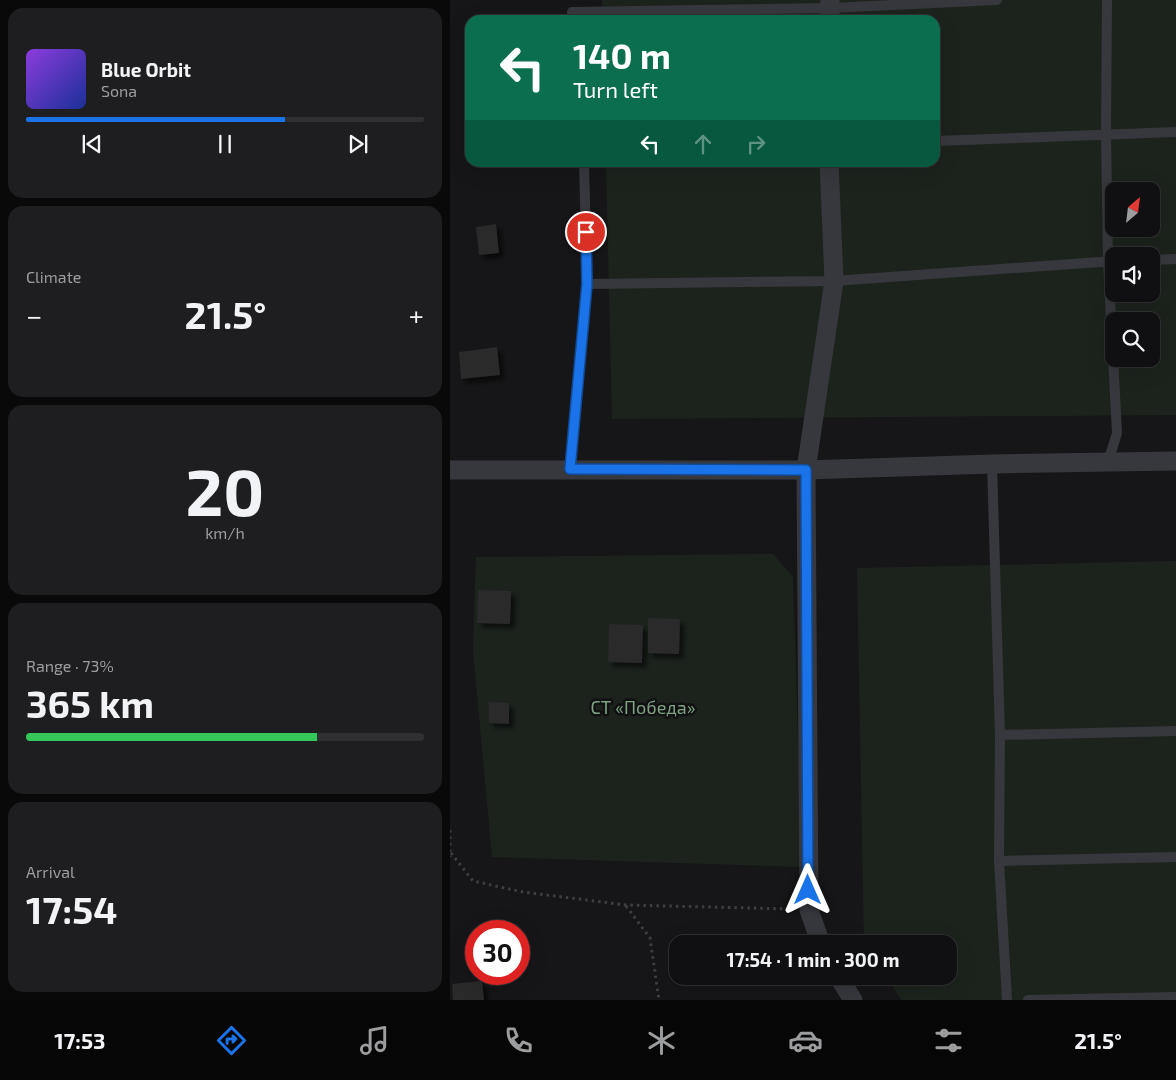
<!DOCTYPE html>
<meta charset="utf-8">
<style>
:root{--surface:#101012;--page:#1e1e20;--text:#f1f3f6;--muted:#9c9d9f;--line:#303032;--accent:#1a73e8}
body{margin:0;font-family:"Exo 2",sans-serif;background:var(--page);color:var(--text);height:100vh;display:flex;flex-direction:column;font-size:19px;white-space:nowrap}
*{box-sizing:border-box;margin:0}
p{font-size:16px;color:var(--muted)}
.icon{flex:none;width:28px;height:28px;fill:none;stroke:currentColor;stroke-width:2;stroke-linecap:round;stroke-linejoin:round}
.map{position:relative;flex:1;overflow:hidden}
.panel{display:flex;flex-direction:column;gap:8px;padding:8px;background:#09090a;width:450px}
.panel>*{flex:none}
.top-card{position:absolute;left:15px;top:15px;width:475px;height:152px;border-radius:15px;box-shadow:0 5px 20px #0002,0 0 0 1px var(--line);background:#0b6e4f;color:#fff;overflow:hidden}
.needle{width:32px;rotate:28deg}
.controls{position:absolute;left:655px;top:182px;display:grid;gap:10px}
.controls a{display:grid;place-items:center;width:55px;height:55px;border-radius:10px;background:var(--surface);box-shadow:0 5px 20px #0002,0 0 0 1px var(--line);font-size:25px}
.speed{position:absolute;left:15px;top:920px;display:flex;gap:10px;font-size:25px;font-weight:700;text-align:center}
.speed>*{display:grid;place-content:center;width:65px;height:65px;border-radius:50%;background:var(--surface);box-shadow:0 5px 20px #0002,0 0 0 1px var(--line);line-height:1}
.speed .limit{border:8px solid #d22;background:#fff;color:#111}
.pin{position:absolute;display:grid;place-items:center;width:42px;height:42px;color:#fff;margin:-21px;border:2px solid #fff;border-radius:50%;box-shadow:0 1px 5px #0007}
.me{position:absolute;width:55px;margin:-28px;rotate:0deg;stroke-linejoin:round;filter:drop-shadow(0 0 4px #0008)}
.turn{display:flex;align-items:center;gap:18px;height:105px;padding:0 25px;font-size:22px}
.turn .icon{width:65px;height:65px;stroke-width:2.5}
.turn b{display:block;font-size:35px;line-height:42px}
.lanes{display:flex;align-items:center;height:48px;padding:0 25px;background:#0003;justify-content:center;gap:25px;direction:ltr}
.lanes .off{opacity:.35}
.big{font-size:38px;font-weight:700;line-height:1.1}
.panel .tile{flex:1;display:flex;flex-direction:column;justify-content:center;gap:8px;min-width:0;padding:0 18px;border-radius:15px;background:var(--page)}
.panel .dial{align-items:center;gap:0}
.dial b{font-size:65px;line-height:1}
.song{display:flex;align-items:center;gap:15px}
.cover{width:60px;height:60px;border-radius:8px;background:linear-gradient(135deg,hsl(270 70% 55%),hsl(230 70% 35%))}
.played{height:5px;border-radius:2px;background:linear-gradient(90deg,var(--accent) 65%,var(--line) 65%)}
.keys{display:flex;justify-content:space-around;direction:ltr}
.heat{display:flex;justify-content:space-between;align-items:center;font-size:28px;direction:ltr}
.charge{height:8px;border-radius:4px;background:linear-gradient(90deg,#34c759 73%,var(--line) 0)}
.trip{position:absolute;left:219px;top:935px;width:288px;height:50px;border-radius:15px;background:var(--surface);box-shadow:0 5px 20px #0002,0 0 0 1px var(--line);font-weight:700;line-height:50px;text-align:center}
.tab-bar{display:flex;height:80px;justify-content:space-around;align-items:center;background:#060607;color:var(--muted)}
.tab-bar .icon{width:35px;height:35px}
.tab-bar .current{color:var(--accent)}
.tab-bar b{font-size:22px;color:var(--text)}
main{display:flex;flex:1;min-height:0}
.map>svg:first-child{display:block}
.green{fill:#1c231d;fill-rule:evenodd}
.building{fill:#29292c;filter:url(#shadow)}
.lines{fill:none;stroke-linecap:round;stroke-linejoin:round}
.path{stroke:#3d3f44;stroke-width:3;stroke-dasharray:2.5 4;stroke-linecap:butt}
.lane{stroke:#37383d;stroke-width:10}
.street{stroke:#37383d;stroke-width:19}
.route-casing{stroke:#114b97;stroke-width:12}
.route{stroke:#1a73e8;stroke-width:9}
.labels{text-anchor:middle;stroke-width:5;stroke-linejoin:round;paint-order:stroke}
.park-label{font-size:18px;fill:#7fa381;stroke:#111113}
</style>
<main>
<section class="panel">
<div class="tile">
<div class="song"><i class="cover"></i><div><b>Blue Orbit</b><p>Sona</p></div></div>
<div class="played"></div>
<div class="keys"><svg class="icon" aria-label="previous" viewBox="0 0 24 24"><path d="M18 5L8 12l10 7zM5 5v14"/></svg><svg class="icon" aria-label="pause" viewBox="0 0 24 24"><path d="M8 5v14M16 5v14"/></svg><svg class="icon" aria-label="next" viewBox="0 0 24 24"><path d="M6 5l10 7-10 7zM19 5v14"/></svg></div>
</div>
<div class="tile"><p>Climate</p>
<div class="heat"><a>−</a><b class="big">21.5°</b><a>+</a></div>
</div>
<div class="tile dial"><b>20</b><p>km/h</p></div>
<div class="tile"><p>Range · 73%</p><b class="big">365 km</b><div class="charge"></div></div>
<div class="tile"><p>Arrival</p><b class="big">17:54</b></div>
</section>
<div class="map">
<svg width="726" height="1000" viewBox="0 0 726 1000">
<defs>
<filter id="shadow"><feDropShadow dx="4.5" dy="4.5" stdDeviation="2.5" flood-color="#0009"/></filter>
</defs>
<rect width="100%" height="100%" fill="#161618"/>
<!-- green -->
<path class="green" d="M 152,0 L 726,0 L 726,415 L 162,419 L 156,163 L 485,162 L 485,20 L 152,20 ZM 664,191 L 701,191 L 701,229 L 664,229 ZM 664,256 L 701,256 L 701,294 L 664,294 ZM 664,321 L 701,321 L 701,359 L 664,359 Z
M 323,554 L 343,577 L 352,867 L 42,857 L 23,650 L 26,557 Z
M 726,561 L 726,1000 L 451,1000 L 436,976 L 498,976 L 498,944 L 414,943 L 407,568 Z"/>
<!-- building -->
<path class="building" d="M 46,224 L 49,253 L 29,255 L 26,227 Z
M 47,347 L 50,375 L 11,379 L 9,352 Z
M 28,590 L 61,591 L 60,624 L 27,623 Z
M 198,618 L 230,619 L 229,654 L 198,653 Z
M 159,624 L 193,625 L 192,663 L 158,662 Z
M 39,702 L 59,703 L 59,724 L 39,723 Z
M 32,981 L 34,1000 L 3,1000 L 2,984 Z"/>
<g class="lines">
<!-- path -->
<path class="path" d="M 0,830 L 0,857
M 1,853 L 23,881 L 73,892 L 176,905 L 340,909
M 176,906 L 200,938 L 209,1000"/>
<!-- lane -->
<path class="lane" d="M 657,0 L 656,134 L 658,261 L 667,433 L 658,462
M 123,20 L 122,12 L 380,8 L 547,0
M 485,141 L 726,132
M 701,260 L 726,259
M 137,284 L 384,281 L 664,261
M 542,464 L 550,735 L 549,861 L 557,1000
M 120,469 L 137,284 L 134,162
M 550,735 L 726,731
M 549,861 L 726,857
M 578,1000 L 726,997"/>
<!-- street -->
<path class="street" d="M 380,0 L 380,20
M 0,470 L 356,470 L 542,464 L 726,461
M 371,944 L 359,910 L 356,470 L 384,281 L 379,162
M 388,976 L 403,1000"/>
</g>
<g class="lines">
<!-- route casing -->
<g class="route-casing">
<path id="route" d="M 136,232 L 137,284 L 120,469 L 356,470 L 358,890"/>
</g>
<!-- route -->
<use href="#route" class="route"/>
</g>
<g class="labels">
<!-- park labels -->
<g class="park-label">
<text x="193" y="714">СТ «Победа»</text>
</g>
</g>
</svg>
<div class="controls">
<a><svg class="needle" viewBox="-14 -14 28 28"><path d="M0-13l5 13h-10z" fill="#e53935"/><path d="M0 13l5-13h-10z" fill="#9c9d9f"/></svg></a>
<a><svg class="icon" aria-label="sound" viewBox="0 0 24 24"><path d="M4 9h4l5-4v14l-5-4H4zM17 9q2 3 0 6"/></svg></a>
<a><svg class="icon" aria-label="search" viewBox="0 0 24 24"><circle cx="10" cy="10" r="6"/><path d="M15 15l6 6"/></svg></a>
</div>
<div class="speed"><div class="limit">30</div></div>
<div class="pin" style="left:136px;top:232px;background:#d93025"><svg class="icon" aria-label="arrive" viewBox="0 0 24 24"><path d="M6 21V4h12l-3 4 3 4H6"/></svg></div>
<svg class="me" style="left:358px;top:890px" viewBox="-20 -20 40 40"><path d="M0-17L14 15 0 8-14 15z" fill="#1a73e8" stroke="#fff" stroke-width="4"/></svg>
<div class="trip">17:54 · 1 min · 300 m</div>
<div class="top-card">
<div class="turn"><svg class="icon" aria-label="left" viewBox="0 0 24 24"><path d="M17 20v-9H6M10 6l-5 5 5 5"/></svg><div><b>140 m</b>Turn left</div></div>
<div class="lanes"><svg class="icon" aria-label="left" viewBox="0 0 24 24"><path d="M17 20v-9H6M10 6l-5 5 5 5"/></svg><svg class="icon off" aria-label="ahead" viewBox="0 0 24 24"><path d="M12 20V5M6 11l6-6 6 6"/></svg><svg class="icon off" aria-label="right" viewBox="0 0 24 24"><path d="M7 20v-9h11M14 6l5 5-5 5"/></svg></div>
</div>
</div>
</main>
<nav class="tab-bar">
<b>17:53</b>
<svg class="icon current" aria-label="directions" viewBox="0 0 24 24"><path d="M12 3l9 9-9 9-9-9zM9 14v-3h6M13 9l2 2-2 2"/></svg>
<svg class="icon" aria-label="music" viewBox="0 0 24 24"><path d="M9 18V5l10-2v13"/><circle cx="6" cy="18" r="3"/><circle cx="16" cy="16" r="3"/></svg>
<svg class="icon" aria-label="phone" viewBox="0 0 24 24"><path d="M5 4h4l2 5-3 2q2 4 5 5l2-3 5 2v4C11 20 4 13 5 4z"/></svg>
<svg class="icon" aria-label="climate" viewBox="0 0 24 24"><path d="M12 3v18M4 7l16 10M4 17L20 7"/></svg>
<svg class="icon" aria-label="car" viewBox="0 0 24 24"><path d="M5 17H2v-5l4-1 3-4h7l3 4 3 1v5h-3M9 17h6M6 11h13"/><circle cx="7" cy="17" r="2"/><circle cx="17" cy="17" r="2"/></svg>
<svg class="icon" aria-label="filters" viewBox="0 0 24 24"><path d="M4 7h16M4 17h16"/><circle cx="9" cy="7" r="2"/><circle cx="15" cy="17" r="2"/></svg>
<b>21.5°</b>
</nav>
